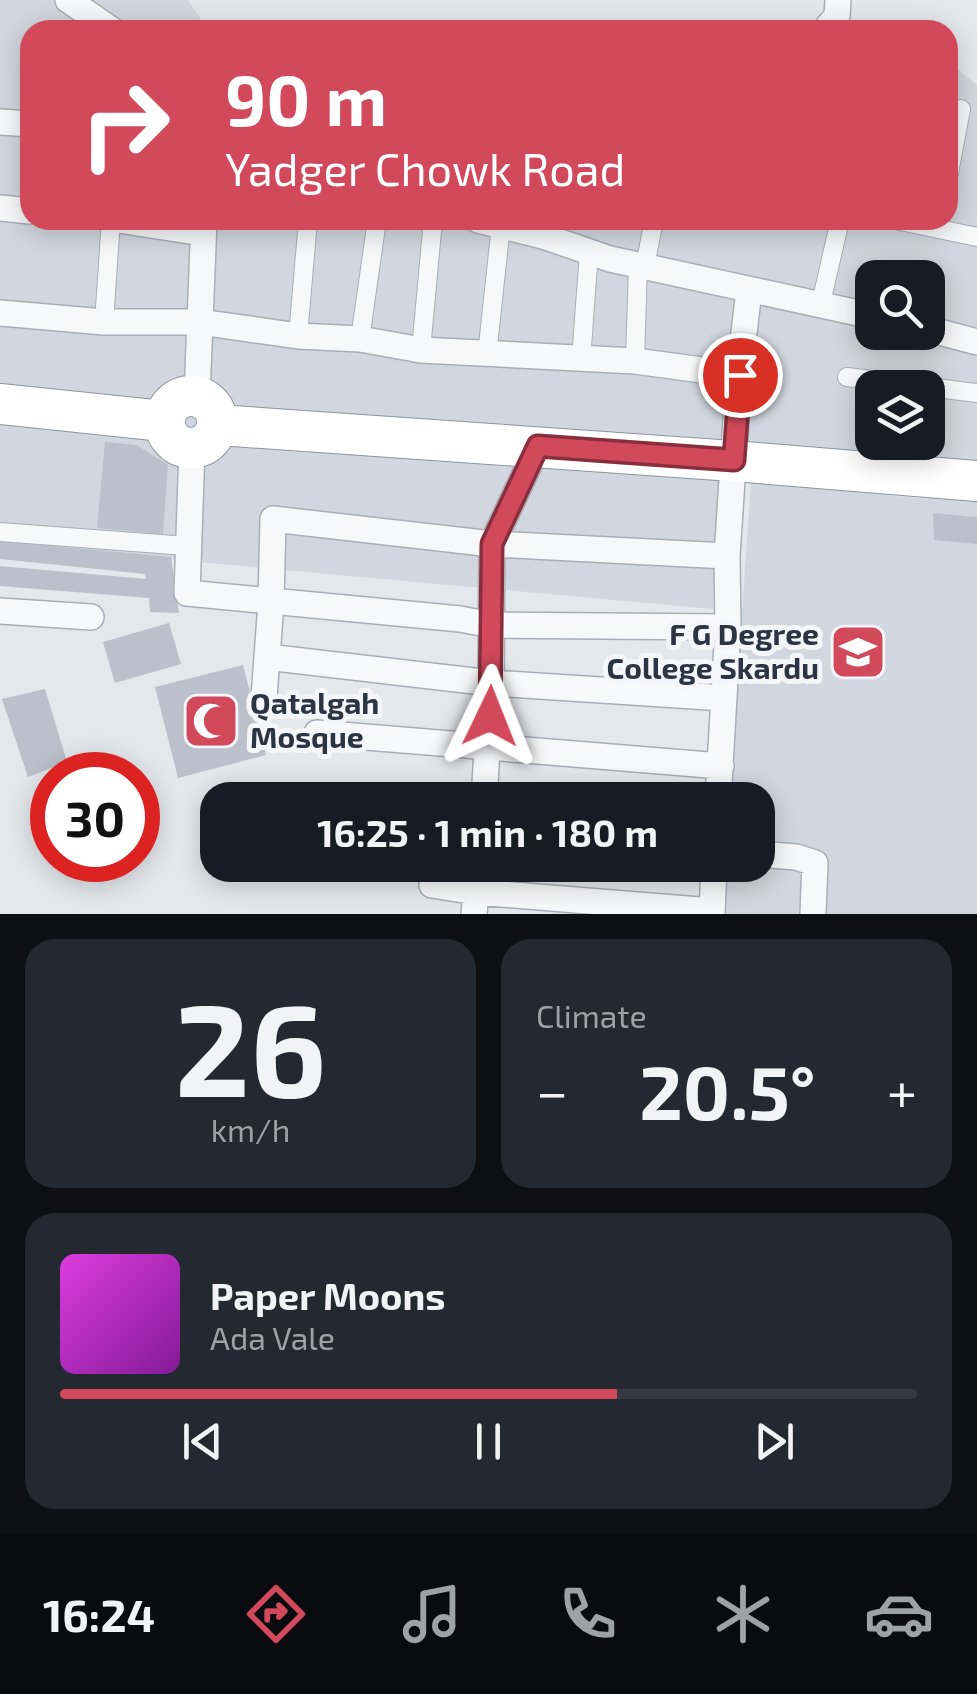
<!DOCTYPE html>
<meta charset="utf-8">
<style>
:root{--surface:#171b24;--page:#242831;--text:#f1f3f6;--muted:#9ea1a6;--line:#363941;--accent:#d1495b}
body{margin:0;font-family:"Exo 2",sans-serif;background:var(--page);color:var(--text);height:100vh;display:flex;flex-direction:column;font-size:38px;white-space:nowrap}
*{box-sizing:border-box;margin:0}
p{font-size:32px;color:var(--muted)}
.icon{flex:none;width:55px;height:55px;fill:none;stroke:currentColor;stroke-width:2;stroke-linecap:round;stroke-linejoin:round}
.map{position:relative;height:914px;overflow:hidden}
.sheet{display:flex;flex-direction:column;gap:25px;padding:25px;background:#0d0f14;flex:1}
.sheet>*{flex:none}
.banner{position:absolute;left:20px;top:20px;width:938px;height:210px;border-radius:30px;box-shadow:0 5px 25px #0003;background:#d1495b;color:#fff;overflow:hidden}
.fabs{position:absolute;left:855px;top:260px;display:grid;gap:20px}
.fabs a{display:grid;place-items:center;width:90px;height:90px;border-radius:20px;background:var(--surface);box-shadow:0 5px 25px #0003;font-size:50px}
.speed{position:absolute;left:30px;top:752px;display:flex;gap:20px;font-size:50px;font-weight:700;text-align:center}
.speed>*{display:grid;place-content:center;width:130px;height:130px;border-radius:50%;background:var(--surface);box-shadow:0 5px 25px #0003;line-height:1}
.speed .limit{border:15px solid #d22;background:#fff;color:#111}
.pin{position:absolute;display:grid;place-items:center;width:85px;height:85px;color:#fff;margin:-42px;border:5px solid #fff;border-radius:50%;box-shadow:0 2px 10px #0007}
.me{position:absolute;width:110px;margin:-55px;rotate:2deg;stroke-linejoin:round;filter:drop-shadow(0 0 8px #0008)}
.turn{display:flex;align-items:center;gap:35px;height:210px;padding:0 40px;font-size:45px}
.turn .icon{width:130px;height:130px;stroke-width:2.5}
.turn b{display:block;font-size:70px;line-height:85px}
.big{font-size:75px;font-weight:700;line-height:1.1}
.sheet .widget{flex:1;display:flex;flex-direction:column;justify-content:center;gap:15px;min-width:0;padding:0 35px;border-radius:30px;background:var(--page)}
.sheet .dial{align-items:center;gap:0}
.dial b{font-size:130px;line-height:1}
.song{display:flex;align-items:center;gap:30px}
.cover{width:120px;height:120px;border-radius:15px;background:linear-gradient(135deg,hsl(300 70% 55%),hsl(290 70% 35%))}
.played{height:10px;border-radius:5px;background:linear-gradient(90deg,var(--accent) 65%,var(--line) 65%)}
.keys{display:flex;justify-content:space-around;direction:ltr}
.heat{display:flex;justify-content:space-between;align-items:center;font-size:55px;direction:ltr}
.sheet .tiles{flex:1;display:grid;gap:25px;grid-template-columns:1fr 1fr}
.widget:last-child{grid-column:span 2}
.trip{position:absolute;left:200px;top:782px;width:575px;height:100px;border-radius:30px;background:var(--surface);box-shadow:0 5px 25px #0003;font-weight:700;line-height:100px;text-align:center}
.dock{display:flex;height:160px;justify-content:space-around;align-items:center;background:#090b0e;color:var(--muted)}
.dock .icon{width:70px;height:70px}
.dock .on{color:var(--accent)}
.dock b{font-size:45px;color:var(--text)}
.map>svg:first-child{display:block}
.built{fill:#d2d6de;fill-rule:evenodd}
.building{fill:#bbc0ca}
.lines{fill:none;stroke-linecap:round;stroke-linejoin:round}
.pedestrian-casing{stroke:#a9aeb7;stroke-width:20}
.minor-casing{stroke:#a9aeb7;stroke-width:28}
.trunk-casing{stroke:#8b94a3;stroke-width:42}
.pedestrian{stroke:#f7f8fa;stroke-width:18}
.minor{stroke:#f7f8fa;stroke-width:25}
.trunk{stroke:#fff;stroke-width:40}
.route-casing{stroke:#882f3b;stroke-width:25}
.route{stroke:#d1495b;stroke-width:18}
.labels{text-anchor:middle;stroke-width:10;stroke-linejoin:round;paint-order:stroke}
.poi-label{font-size:30px;font-weight:bold;fill:#2b3445;stroke:#f4f6f9;text-anchor:end}
</style>
<div class="map">
<svg width="977" height="914" viewBox="0 0 977 914">
<rect width="100%" height="100%" fill="#e4e7ec"/>
<!-- built -->
<path class="built" d="M 0,0 L 188,0 L 208,30 L 30,30 L 30,220 L 948,220 L 948,62 L 977,85 L 977,914 L 721,914 L 725,865 L 758,865 L 758,800 L 729,800 L 751,482 L 927,499 L 926,456 L 750,460 L 715,547 L 713,609 L 0,544 ZM 872,278 L 928,278 L 928,332 L 872,332 ZM 872,388 L 928,388 L 928,442 L 872,442 Z"/>
<!-- building -->
<path class="building" d="M 105,442 L 137,445 L 168,465 L 163,534 L 97,528 Z
M 933,513 L 977,517 L 977,544 L 934,540 Z
M 0,541 L 171,557 L 179,613 L 150,612 L 149,598 L 0,586 L 0,566 L 146,579 L 145,574 L 0,559 Z
M 169,623 L 181,664 L 115,683 L 103,642 Z
M 243,665 L 266,755 L 178,778 L 155,687 Z
M 45,689 L 67,762 L 28,777 L 2,699 Z"/>
<g class="lines">
<!-- pedestrian casing -->
<g class="pedestrian-casing">
<path id="pedestrian" d="M 948,178 L 961,109
M 896,220 L 977,237
M 645,266 L 654,220
M 821,303 L 840,220
M 104,322 L 111,220
M 298,336 L 308,220
M 360,339 L 377,220
M 421,350 L 433,220
M 487,355 L 501,225
M 581,360 L 589,252
M 635,361 L 638,265
M 847,377 L 977,393
M 0,532 L 187,546"/>
</g>
<!-- minor casing -->
<g class="minor-casing">
<path id="minor" d="M 68,0 L 112,30
M 825,30 L 837,16 L 838,0
M 0,122 L 30,124
M 0,208 L 30,211
M 119,220 L 202,233
M 478,220 L 543,236 L 610,259 L 872,316
M 0,313 L 104,322 L 200,322 L 298,336 L 360,339 L 421,350 L 635,361 L 739,375
M 928,329 L 977,342
M 197,396 L 204,220
M 192,448 L 187,593 L 460,619 L 492,625 L 728,627
M 0,611 L 91,617
M 267,657 L 491,683 L 724,698
M 264,697 L 271,603 L 273,519 L 492,544 L 727,556
M 317,733 L 721,766
M 484,800 L 491,683 L 492,544 L 538,446
M 718,800 L 728,627 L 727,556 L 739,375 L 749,290
M 758,854 L 796,857 L 815,863 L 813,914
M 432,885 L 476,892 L 712,911
M 474,914 L 478,865
M 712,914 L 714,865"/>
</g>
<!-- trunk casing -->
<g class="trunk-casing">
<path id="trunk" d="M165 422a26 26 0 1 1 52 0a26 26 0 1 1-52 0Z
M 0,404 L 163,421
M 218,425 L 733,461 L 977,481"/>
</g>
<!-- pedestrian -->
<use href="#pedestrian" class="pedestrian"/>
<!-- minor -->
<use href="#minor" class="minor"/>
<!-- trunk -->
<use href="#trunk" class="trunk"/>
</g>
<g class="lines">
<!-- route casing -->
<g class="route-casing">
<path id="route" d="M 490,716 L 492,544 L 538,446 L 734,460 L 740,375"/>
</g>
<!-- route -->
<use href="#route" class="route"/>
</g>
<!-- icons -->
<defs>
<g id="university-square" transform="scale(2.875)"><rect x="-9" y="-9" width="18" height="18" rx="4" fill="#d1495b" stroke="#f4f6f9"/><path d="M0-5L7-2L0 1L-7-2ZM-4 1L0 2.5L4 1V4Q0 6-4 4Z" fill="#fff"/></g>
<g id="mosque-square" transform="scale(2.875)"><rect x="-9" y="-9" width="18" height="18" rx="4" fill="#d1495b" stroke="#f4f6f9"/><path d="M3.5-4.9A6 6 0 1 0 3.5 4.9A5 5 0 1 1 3.5-4.9Z" fill="#fff"/></g>
</defs>
<g fill-rule="evenodd">
<use href="#university-square" x="858" y="652"/>
<use href="#mosque-square" x="211" y="721"/>
</g>
<g class="labels">
<!-- poi labels -->
<g class="poi-label">
<text x="819" y="645">F G Degree<tspan x="819" dy="34">College Skardu</tspan></text>
<text x="250" y="714" text-anchor="start">Qatalgah<tspan x="250" dy="34">Mosque</tspan></text>
</g>
</g>
</svg>
<div class="fabs">
<a><svg class="icon" aria-label="search" viewBox="0 0 24 24"><circle cx="10" cy="10" r="6"/><path d="M15 15l6 6"/></svg></a>
<a><svg class="icon" aria-label="layers" viewBox="0 0 24 24"><path d="M12 4l9 5-9 5-9-5zM3 14l9 5 9-5"/></svg></a>
</div>
<div class="speed"><div class="limit">30</div></div>
<div class="pin" style="left:740px;top:375px;background:#d93025"><svg class="icon" aria-label="arrive" viewBox="0 0 24 24"><path d="M6 21V4h12l-3 4 3 4H6"/></svg></div>
<svg class="me" style="left:490px;top:716px" viewBox="-20 -20 40 40"><path d="M0-17L14 15 0 8-14 15z" fill="#d1495b" stroke="#fff" stroke-width="4"/></svg>
<div class="trip">16:25 · 1 min · 180 m</div>
<div class="banner">
<div class="turn"><svg class="icon" aria-label="right" viewBox="0 0 24 24"><path d="M7 20v-9h11M14 6l5 5-5 5"/></svg><div><b>90 m</b>Yadger Chowk Road</div></div>
</div>
</div>
<section class="sheet">
<div class="tiles">
<div class="widget dial"><b>26</b><p>km/h</p></div>
<div class="widget"><p>Climate</p>
<div class="heat"><a>−</a><b class="big">20.5°</b><a>+</a></div>
</div>
<div class="widget">
<div class="song"><i class="cover"></i><div><b>Paper Moons</b><p>Ada Vale</p></div></div>
<div class="played"></div>
<div class="keys"><svg class="icon" aria-label="previous" viewBox="0 0 24 24"><path d="M18 5L8 12l10 7zM5 5v14"/></svg><svg class="icon" aria-label="pause" viewBox="0 0 24 24"><path d="M8 5v14M16 5v14"/></svg><svg class="icon" aria-label="next" viewBox="0 0 24 24"><path d="M6 5l10 7-10 7zM19 5v14"/></svg></div>
</div>
</div>
</section>
<nav class="dock">
<b>16:24</b>
<svg class="icon on" aria-label="directions" viewBox="0 0 24 24"><path d="M12 3l9 9-9 9-9-9zM9 14v-3h6M13 9l2 2-2 2"/></svg>
<svg class="icon" aria-label="music" viewBox="0 0 24 24"><path d="M9 18V5l10-2v13"/><circle cx="6" cy="18" r="3"/><circle cx="16" cy="16" r="3"/></svg>
<svg class="icon" aria-label="phone" viewBox="0 0 24 24"><path d="M5 4h4l2 5-3 2q2 4 5 5l2-3 5 2v4C11 20 4 13 5 4z"/></svg>
<svg class="icon" aria-label="climate" viewBox="0 0 24 24"><path d="M12 3v18M4 7l16 10M4 17L20 7"/></svg>
<svg class="icon" aria-label="car" viewBox="0 0 24 24"><path d="M5 17H2v-5l4-1 3-4h7l3 4 3 1v5h-3M9 17h6M6 11h13"/><circle cx="7" cy="17" r="2"/><circle cx="17" cy="17" r="2"/></svg>
</nav>
